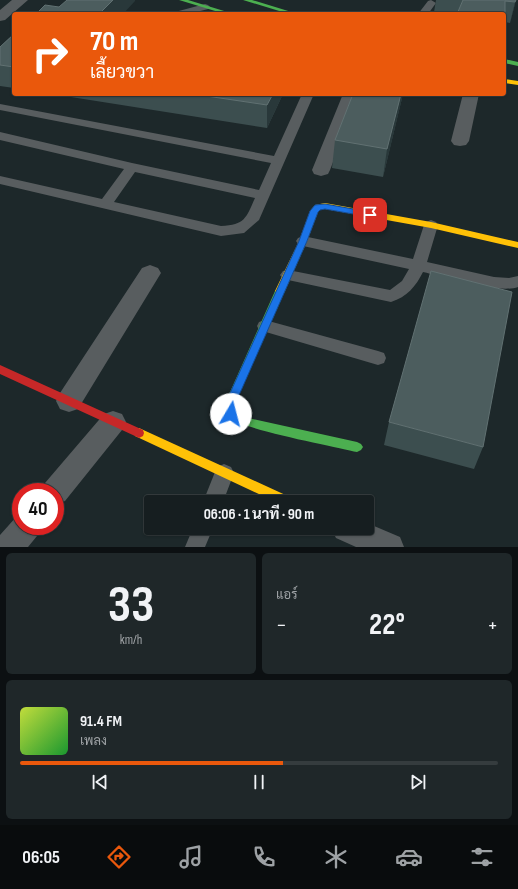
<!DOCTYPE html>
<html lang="th">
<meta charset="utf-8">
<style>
:root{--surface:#161e20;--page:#1f2729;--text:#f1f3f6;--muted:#9ea2a5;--line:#353c3e;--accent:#ea580c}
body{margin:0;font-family:"Sofia Sans Condensed",Sarabun,sans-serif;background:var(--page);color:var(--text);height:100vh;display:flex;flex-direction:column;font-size:15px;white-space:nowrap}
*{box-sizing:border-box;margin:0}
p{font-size:13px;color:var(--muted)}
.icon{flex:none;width:22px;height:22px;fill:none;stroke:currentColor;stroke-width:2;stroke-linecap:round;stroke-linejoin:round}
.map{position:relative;height:547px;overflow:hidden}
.sheet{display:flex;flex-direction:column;gap:6px;padding:6px;background:#0c1012;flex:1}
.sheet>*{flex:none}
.banner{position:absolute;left:12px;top:12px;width:494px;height:84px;border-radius:4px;box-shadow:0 1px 3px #0004,0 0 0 1px var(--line);background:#ea580c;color:#fff;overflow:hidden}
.speed{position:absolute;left:12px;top:483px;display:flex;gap:8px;font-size:20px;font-weight:700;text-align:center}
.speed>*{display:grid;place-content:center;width:52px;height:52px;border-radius:50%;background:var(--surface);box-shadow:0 1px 3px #0004,0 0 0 1px var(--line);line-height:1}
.speed .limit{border:6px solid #d22;background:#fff;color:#111}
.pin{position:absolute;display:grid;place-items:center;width:34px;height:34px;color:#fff;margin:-17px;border-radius:8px;box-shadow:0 2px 6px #0006}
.me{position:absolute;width:44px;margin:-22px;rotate:8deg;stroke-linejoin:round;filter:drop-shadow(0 0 3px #0008)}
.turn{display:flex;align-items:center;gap:14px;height:84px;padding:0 12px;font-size:18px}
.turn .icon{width:52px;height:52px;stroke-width:2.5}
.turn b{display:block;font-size:28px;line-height:34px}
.big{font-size:30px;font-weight:700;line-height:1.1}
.sheet .widget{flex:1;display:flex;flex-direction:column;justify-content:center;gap:6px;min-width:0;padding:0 14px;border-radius:6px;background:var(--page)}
.sheet .dial{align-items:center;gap:0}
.dial b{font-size:52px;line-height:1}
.song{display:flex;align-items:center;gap:12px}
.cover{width:48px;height:48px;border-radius:6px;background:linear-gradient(135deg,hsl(70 70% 55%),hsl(130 70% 35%))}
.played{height:4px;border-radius:2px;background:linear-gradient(90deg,var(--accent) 55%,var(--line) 55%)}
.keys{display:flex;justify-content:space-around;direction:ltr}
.heat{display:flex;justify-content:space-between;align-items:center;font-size:22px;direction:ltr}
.sheet .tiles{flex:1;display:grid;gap:6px;grid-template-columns:1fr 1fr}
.widget:last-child{grid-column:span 2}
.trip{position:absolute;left:144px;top:495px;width:230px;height:40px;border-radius:4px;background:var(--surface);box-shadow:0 1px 3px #0004,0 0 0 1px var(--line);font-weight:700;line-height:40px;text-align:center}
.dock{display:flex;height:64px;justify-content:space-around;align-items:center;background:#090c0d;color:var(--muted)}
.dock .icon{width:28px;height:28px}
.dock .current{color:var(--accent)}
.dock b{font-size:18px;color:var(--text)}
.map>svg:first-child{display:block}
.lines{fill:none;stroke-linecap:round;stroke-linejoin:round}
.lane{fill:#585d5f;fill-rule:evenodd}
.street{fill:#585d5f;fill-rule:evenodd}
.fast{fill:#4caf50;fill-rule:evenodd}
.slow{fill:#ffc107;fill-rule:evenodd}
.jam{fill:#c62828;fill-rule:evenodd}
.wall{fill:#3c4e4f}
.shaded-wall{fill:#29383a}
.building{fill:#4c5d5e;stroke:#617172}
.route{fill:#1a73e8;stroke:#114b97}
</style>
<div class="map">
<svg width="518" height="547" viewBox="0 0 518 547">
<rect width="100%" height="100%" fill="#1d282a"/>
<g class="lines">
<!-- lane -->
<path class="lane" d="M 431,0 L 436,3 L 428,14 L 418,14 L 428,1 Z
M 205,4 L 208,5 L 210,7 L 208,9 L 189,14 L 173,14 L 175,12 Z
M 302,94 L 314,94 L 259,220 L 244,233 L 221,236 L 0,184 L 0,176 L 102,199 L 124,169 L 0,140 L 0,132 L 132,163 L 259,190 L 271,163 L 0,110 L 0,104 L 274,156 ZM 135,172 L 255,198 C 246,218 245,225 221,226 L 114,202 Z
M 431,220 L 436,222 L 438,225 L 427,262 L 494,277 L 509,278 L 518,276 L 518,287 C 499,294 444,277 423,272 C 416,286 407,297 391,302 L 288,280 L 283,279 L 280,275 L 283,271 L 288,270 L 390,290 L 402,281 L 409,269 L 303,246 L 298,244 L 296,241 L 298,238 L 303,236 L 413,259 L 424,225 L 426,222 Z
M 265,320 L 378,351 L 384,353 L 386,358 L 384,363 L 378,365 L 259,330 L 257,326 L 259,322 Z
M 224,464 L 231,467 L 234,473 L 223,502 L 203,502 L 217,467 Z
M 193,528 L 213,528 L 205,547 L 185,547 Z"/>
<!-- street -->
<path class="street" d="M 12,0 L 28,0 L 5,20 L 0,21 L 0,10 Z
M 343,94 L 359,94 L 330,170 L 328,174 L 321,176 L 314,174 L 312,170 Z
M 463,94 L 479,94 L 469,141 L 466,145 L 460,146 L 454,145 L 451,141 Z
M 150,265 L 158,268 L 161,273 L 78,409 L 69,412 L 60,409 L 56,401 L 60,393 L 142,268 Z
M 113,411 L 122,414 L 126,422 L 122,430 L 65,501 L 55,505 L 55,492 L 41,492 L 45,483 L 104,414 Z
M 21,514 L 21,526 L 42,526 L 37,536 L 28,547 L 0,547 L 0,535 L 17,516 Z
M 367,523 L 400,537 L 404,547 L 356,547 L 336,538 L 331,528 L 367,528 Z"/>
<!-- fast -->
<path class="fast" d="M 179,0 L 188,0 L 234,14 L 225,14 Z
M 243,0 L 252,0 L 298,14 L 289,14 Z
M 504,59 L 518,62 L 518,66 L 504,63 Z
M 280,288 L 285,291 L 236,401 L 236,412 L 248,418 L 357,442 L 361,444 L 363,447 L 361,450 L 357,452 C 337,447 235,428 227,416 C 224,413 226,405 226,401 L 275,291 Z"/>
<!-- slow -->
<path class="slow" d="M 504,79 L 518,81 L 518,85 L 504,83 Z
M 325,203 L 431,222 L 518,242 L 518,248 L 431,228 L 325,209 L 320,209 L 318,212 L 307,241 L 285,291 L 283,293 L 277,293 L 275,291 L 299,241 L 310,211 L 315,205 Z
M 139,428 L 292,498 L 294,502 L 276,502 L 135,436 L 134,433 L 135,430 Z"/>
<!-- jam -->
<path class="jam" d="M 0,365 L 143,430 L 144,433 L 143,436 L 139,438 L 135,436 L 0,374 Z"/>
</g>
<!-- wall -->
<path class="wall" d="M 436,0 L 516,0 L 510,23 L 505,22 L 504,30 L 504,14 L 445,14 L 434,12 Z
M 14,34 L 14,88 L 0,86 L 0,47 Z
M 52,94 L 283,94 L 267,128 Z
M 403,94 L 383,177 L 332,168 L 335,140 Z
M 389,422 L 483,447 L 474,469 L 384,445 Z"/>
<!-- shaded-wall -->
<path class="shaded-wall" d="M 113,0 L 135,0 L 135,1 L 123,14 L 100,14 L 100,13 Z
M 516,0 L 510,23 L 515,2 Z
M 273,94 L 283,94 L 267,128 L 267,105 Z
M 401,94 L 403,94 L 383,177 L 387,149 Z"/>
<!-- building -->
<path class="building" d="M 67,0 L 113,0 L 100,13 L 111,14 L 36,14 L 45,5 L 59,7 Z
M 463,0 L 516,0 L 515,2 L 505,1 L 505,28 L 504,28 L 504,14 L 457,14 Z
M 14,34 L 14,67 L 0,65 L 0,47 Z
M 193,94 L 273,94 L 267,105 Z
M 353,94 L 401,94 L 387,149 L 335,140 Z
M 431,271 L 512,292 L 483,447 L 389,422 Z"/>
<!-- route -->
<path class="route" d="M 325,204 L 370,212 L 375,215 L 370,217 L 325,209 L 320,210 L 318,212 L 307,241 L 236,402 L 237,414 L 235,417 L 231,419 L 227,417 L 226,402 L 299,241 L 310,211 L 315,205 Z"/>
</svg>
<div class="speed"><div class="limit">40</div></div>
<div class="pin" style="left:370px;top:215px;background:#d93025"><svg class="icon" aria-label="arrive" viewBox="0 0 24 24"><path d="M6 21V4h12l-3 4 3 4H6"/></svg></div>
<svg class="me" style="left:231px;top:414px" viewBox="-20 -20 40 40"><circle r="19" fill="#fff"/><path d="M0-13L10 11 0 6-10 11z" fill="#1a73e8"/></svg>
<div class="trip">06:06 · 1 นาที · 90 m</div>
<div class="banner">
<div class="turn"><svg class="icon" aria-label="right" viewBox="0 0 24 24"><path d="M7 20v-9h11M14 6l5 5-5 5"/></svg><div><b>70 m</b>เลี้ยวขวา</div></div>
</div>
</div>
<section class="sheet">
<div class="tiles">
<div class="widget dial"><b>33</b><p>km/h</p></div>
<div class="widget"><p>แอร์</p>
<div class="heat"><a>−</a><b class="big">22°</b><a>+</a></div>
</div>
<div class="widget">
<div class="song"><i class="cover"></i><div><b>91.4 FM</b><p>เพลง</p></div></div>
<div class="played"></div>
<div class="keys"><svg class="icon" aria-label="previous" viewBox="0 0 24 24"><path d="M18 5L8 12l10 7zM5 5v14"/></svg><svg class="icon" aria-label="pause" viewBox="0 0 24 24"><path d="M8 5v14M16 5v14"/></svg><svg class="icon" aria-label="next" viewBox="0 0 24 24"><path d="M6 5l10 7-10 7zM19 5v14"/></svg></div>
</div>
</div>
</section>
<nav class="dock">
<b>06:05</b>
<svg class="icon current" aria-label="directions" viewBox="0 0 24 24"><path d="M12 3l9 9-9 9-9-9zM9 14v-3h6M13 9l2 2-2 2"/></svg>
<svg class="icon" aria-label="music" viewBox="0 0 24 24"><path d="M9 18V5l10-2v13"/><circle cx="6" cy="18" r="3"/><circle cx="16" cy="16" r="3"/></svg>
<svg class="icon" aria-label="phone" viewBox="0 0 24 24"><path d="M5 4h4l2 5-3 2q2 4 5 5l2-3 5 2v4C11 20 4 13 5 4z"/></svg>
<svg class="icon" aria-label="climate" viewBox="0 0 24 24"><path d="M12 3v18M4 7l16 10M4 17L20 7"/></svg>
<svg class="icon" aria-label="car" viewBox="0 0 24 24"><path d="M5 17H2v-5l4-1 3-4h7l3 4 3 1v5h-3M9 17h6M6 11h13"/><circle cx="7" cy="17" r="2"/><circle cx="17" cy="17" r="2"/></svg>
<svg class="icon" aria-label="filters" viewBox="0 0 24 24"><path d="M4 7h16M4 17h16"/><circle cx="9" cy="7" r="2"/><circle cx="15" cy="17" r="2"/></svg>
</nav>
